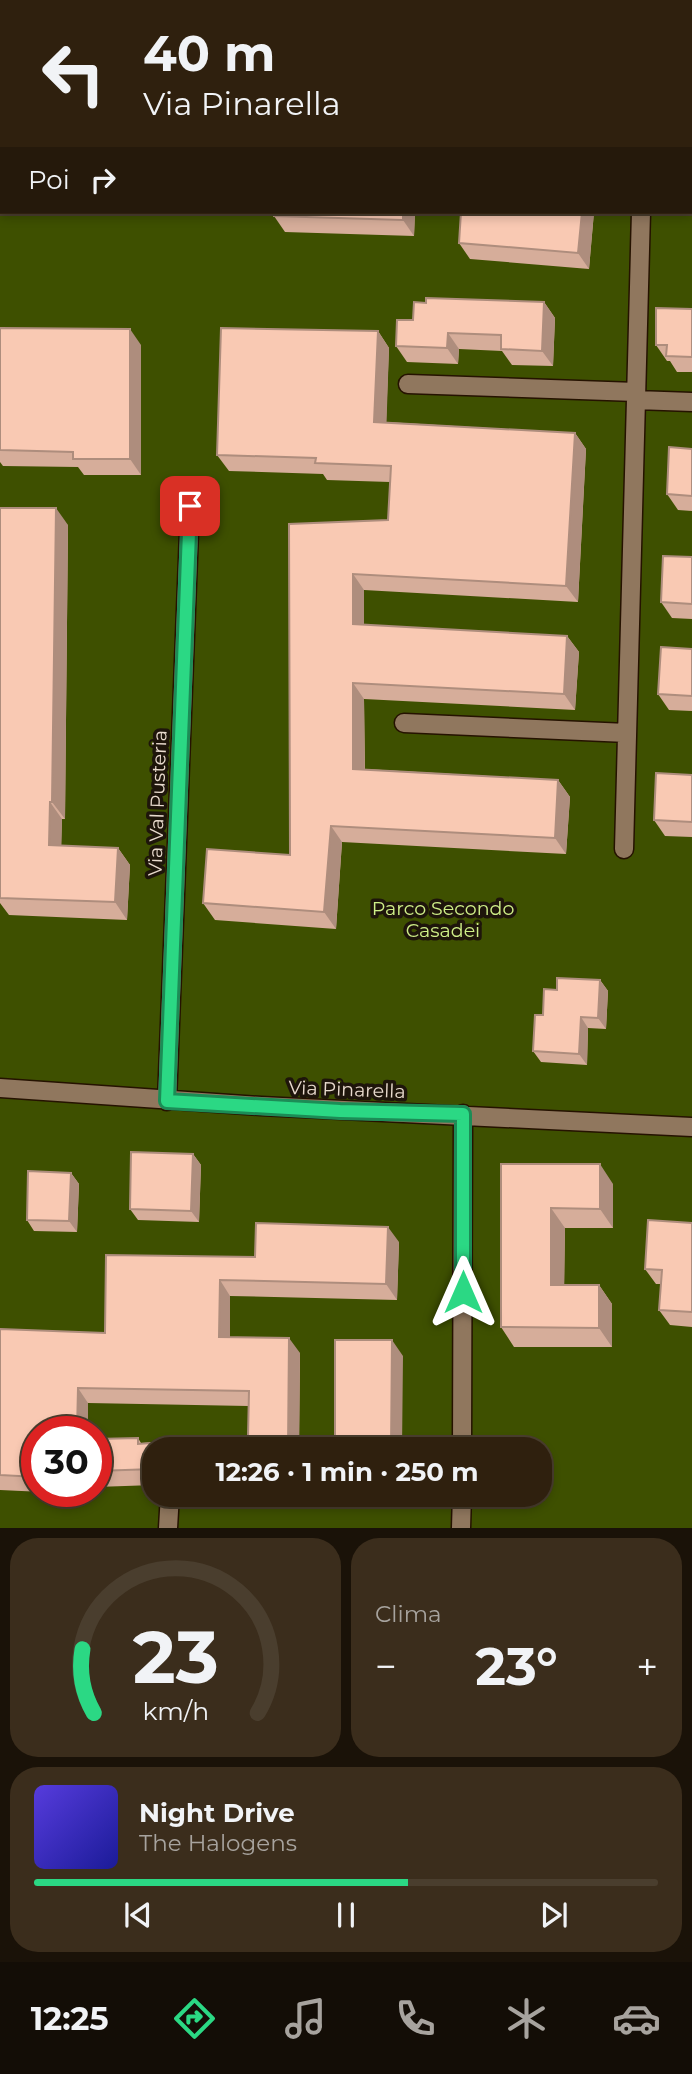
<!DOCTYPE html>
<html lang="it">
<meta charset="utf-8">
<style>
:root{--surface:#2f200e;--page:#3b2d1c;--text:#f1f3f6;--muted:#a7a39e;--line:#4a3e2e;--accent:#2bd884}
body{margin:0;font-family:Montserrat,sans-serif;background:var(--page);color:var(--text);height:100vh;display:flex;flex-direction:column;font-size:26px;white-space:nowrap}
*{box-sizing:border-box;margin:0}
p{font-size:23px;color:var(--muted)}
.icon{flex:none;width:38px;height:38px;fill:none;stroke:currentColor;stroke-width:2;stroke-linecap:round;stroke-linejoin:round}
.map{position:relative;height:1528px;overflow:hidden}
.details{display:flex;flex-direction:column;gap:10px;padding:10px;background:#1a1208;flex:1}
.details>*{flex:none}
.banner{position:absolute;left:0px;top:0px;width:693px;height:214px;box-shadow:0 4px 10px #0003,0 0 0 2px var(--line);background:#2f200e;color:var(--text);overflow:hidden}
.speed{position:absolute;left:21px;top:1416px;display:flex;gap:14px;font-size:35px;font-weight:700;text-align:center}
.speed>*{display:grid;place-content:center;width:91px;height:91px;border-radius:50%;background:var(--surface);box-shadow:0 4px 10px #0003,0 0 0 2px var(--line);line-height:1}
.speed .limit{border:10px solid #d22;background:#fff;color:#111}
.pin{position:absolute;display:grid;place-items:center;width:60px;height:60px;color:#fff;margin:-30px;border-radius:14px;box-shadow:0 4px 10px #0006}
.me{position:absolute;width:77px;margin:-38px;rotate:0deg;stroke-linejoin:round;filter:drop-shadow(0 0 5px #0008)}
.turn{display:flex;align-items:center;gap:24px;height:147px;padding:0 28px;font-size:32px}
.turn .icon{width:91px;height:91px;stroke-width:2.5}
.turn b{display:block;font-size:49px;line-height:60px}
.then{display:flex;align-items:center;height:66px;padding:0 28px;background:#0003;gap:14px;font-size:26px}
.big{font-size:52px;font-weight:700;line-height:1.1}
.details .widget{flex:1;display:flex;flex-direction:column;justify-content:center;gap:10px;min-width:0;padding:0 24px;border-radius:28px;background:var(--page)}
.details .dial{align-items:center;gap:0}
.dial svg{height:182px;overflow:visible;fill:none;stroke:var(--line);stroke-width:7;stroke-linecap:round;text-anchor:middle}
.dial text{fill:var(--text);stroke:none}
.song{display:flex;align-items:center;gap:21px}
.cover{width:84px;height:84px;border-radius:10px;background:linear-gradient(135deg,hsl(250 70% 55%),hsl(240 70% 35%))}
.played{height:7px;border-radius:4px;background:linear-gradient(90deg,var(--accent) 60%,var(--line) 60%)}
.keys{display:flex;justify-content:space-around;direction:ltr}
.heat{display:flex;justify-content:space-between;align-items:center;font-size:38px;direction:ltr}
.details .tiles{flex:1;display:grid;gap:10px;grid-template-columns:1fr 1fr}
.widget:last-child{grid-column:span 2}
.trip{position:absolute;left:142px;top:1437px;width:410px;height:70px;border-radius:28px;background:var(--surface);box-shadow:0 4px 10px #0003,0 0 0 2px var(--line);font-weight:700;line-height:70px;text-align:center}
.tabs{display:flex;height:112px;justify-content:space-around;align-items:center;background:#130d06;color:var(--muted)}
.tabs .icon{width:49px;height:49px}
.tabs .active{color:var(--accent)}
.tabs b{font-size:32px;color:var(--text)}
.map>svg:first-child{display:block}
.green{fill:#3e5000;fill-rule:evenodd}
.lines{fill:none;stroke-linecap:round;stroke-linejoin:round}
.minor-casing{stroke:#251200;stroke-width:21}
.minor{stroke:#90775e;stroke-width:18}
.wall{fill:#d6ad9a}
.shaded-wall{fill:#ae8d7d}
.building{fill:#f9c9b3;stroke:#ae8d7d;stroke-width:2}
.route-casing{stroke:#1c8c56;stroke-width:18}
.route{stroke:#2bd884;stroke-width:12}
.labels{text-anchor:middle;stroke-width:7;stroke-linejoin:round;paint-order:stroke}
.street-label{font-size:19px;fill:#e9dbce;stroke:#1e150b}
.park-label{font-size:19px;fill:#cfef88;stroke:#1e150b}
</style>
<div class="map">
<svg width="692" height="1528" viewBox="0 0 692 1528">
<rect width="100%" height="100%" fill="#3f2a13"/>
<!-- green -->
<path class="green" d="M 0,0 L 692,0 L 692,1528 L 0,1528 ZM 2,2 L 691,2 L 691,212 L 2,212 ZM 37,1432 L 96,1432 L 96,1491 L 37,1491 ZM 154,1449 L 539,1449 L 539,1494 L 154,1494 Z"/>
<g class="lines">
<!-- minor casing -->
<g class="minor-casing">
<path id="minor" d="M 647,2 L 647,0
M 408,384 L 636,392
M 636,400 L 692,402
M 404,723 L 627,733
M 624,849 L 641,212
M 0,1088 L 261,1106 L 692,1127
M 167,1101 L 190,506
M 462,1449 L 463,1114
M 168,1528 L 170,1494
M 461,1528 L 462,1494"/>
</g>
<!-- minor -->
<use href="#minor" class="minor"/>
</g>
<!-- wall -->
<path class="wall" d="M 0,0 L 24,0 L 24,2 L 2,2 L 2,202 L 0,202 Z
M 274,212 L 415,212 L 414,236 L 285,232 L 274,216 Z
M 594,212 L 589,269 L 470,259 L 459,243 Z
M 544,302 L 555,318 L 553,366 L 512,365 L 502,351 L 459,349 L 458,364 L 407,362 L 396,346 L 413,320 Z
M 692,309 L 692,372 L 677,372 L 670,361 L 667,361 L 656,345 Z
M 0,328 L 141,345 L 141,475 L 84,475 L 78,467 L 3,466 L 0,462 Z
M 378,331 L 389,348 L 386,422 L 575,433 L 586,449 L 578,602 L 364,590 L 364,625 L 567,636 L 579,652 L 575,710 L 364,699 L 365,769 L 558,780 L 570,797 L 566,854 L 342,842 L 336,929 L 215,920 L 203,903 L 290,855 L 289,524 L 388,520 L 390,482 L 327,480 L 323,474 L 229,471 L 217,455 Z
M 692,449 L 692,511 L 678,510 L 667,494 Z
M 0,508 L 68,525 L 65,819 L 62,819 L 61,846 L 118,848 L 130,865 L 127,920 L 9,915 L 0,903 Z
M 692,557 L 692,619 L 672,618 L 661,602 Z
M 692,649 L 692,711 L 669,710 L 658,694 Z
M 692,775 L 692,837 L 665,836 L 654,820 Z
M 600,980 L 608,991 L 606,1029 L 588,1028 L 587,1065 L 541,1062 L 533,1051 L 543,1015 L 557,990 Z
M 193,1154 L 201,1165 L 199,1222 L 138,1220 L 130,1209 Z
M 501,1164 L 613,1184 L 613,1228 L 565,1228 L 564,1285 L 599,1285 L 612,1304 L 612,1347 L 514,1347 L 501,1327 Z
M 71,1173 L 79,1184 L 77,1232 L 34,1231 L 27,1220 Z
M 692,1223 L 692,1327 L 670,1325 L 659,1310 L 661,1284 L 656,1284 L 645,1269 Z
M 399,1242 L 397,1300 L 230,1296 L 230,1337 L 300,1353 L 299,1449 L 154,1449 L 154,1485 L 96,1487 L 96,1439 L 138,1438 L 141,1443 L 248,1436 L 248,1406 L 88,1403 L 88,1432 L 37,1432 L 37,1491 L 87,1491 L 86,1494 L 0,1490 L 0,1329 L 105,1333 L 255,1257 Z
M 345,1494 L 402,1494 L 402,1496 L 346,1496 Z"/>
<!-- shaded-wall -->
<path class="shaded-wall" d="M 14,0 L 24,0 L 24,2 L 14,2 Z
M 172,0 L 185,0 L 185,2 L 172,2 Z
M 584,0 L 598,0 L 598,2 L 584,2 Z
M 403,212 L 415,212 L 414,236 L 403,220 Z
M 582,212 L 594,212 L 589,269 L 578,253 Z
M 544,302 L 555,318 L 553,366 L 542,351 Z
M 130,329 L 141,345 L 141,475 L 130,459 Z
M 378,331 L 389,348 L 386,438 L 374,422 Z
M 448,333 L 459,349 L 458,364 L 447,348 Z
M 575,433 L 586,449 L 578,602 L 566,586 Z
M 56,508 L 68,525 L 65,819 L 52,802 Z
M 353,574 L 364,590 L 364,641 L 353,624 Z
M 567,636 L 579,652 L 575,710 L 564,694 Z
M 353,683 L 364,699 L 365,785 L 353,769 Z
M 558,780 L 570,797 L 566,854 L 555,838 Z
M 50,802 L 62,819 L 61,863 L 49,845 Z
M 331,826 L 342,842 L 336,929 L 324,912 Z
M 118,848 L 130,865 L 127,920 L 115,902 Z
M 600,980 L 608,991 L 606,1029 L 598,1018 Z
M 581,1017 L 588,1028 L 587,1065 L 579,1054 Z
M 193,1154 L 201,1165 L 199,1222 L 191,1211 Z
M 600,1164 L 613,1184 L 613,1228 L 600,1209 Z
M 71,1173 L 79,1184 L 77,1232 L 69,1221 Z
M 551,1208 L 565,1228 L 564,1304 L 551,1285 Z
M 388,1227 L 399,1242 L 397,1300 L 386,1284 Z
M 220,1280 L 230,1296 L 230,1352 L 219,1337 Z
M 599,1285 L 612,1304 L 612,1347 L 599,1328 Z
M 289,1338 L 300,1353 L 299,1449 L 288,1449 Z
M 392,1340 L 403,1356 L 402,1449 L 391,1449 Z
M 78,1388 L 88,1403 L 88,1432 L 77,1432 Z"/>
<!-- building -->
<path class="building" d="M 0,0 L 14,0 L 14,2 L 2,2 L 2,188 L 0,188 Z
M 94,0 L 172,0 L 172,2 L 94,2 Z
M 509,0 L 584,0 L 584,2 L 509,2 Z
M 274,212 L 403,212 L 403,220 L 274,216 Z
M 461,212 L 582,212 L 578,253 L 459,243 Z
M 426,298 L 544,302 L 542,351 L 501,349 L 501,335 L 448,333 L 447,348 L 396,346 L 397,320 L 413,320 L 414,302 L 426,303 Z
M 656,308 L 692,309 L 692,357 L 666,356 L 667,345 L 656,345 Z
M 0,328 L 130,329 L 130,459 L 73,459 L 73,452 L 0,450 Z
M 221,328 L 378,331 L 374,422 L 575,433 L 566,586 L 353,574 L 353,624 L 567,636 L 564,694 L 353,683 L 353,769 L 558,780 L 555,838 L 331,826 L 324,912 L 203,903 L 207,849 L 290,855 L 289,524 L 388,520 L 391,466 L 315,463 L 316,458 L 217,455 Z
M 669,447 L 692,449 L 692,496 L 667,494 Z
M 0,508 L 56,508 L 52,802 L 50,802 L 49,845 L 118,848 L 115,902 L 0,898 Z
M 663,556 L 692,557 L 692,604 L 661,602 Z
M 661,647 L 692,649 L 692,696 L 658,694 Z
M 656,773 L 692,775 L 692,822 L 654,820 Z
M 557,978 L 600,980 L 598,1018 L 581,1017 L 579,1054 L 533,1051 L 535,1015 L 543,1015 L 544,989 L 557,990 Z
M 131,1152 L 193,1154 L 191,1211 L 130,1209 Z
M 501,1164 L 600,1164 L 600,1209 L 551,1208 L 551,1285 L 599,1285 L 599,1328 L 501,1327 Z
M 28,1171 L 71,1173 L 69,1221 L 27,1220 Z
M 648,1220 L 692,1223 L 692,1312 L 659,1310 L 662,1270 L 645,1269 Z
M 256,1223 L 388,1227 L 386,1284 L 220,1280 L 219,1337 L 289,1338 L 288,1449 L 154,1449 L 154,1469 L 96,1471 L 96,1439 L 138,1438 L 138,1444 L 248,1436 L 249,1391 L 78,1388 L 77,1432 L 37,1432 L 37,1477 L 0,1475 L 0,1329 L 105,1333 L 106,1255 L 255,1257 Z
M 335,1340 L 392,1340 L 391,1449 L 335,1449 Z"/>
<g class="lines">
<!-- route casing -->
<g class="route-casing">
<path id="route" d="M 190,506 L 167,1101 L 340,1111 L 463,1114 L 463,1292"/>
</g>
<!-- route -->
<use href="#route" class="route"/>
</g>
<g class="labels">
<!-- street labels -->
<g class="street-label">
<text transform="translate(157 803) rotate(-88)" y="7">Via Val Pusteria</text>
<text transform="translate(347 1089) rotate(2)" y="7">Via Pinarella</text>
</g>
<!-- park labels -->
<g class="park-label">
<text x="443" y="915">Parco Secondo<tspan x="443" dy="22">Casadei</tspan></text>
</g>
</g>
</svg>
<div class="speed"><div class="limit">30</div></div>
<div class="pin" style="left:190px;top:506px;background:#d93025"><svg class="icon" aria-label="arrive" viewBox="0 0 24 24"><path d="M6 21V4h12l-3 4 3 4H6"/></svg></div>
<svg class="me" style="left:463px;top:1292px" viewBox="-20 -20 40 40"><path d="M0-17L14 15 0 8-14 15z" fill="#2bd884" stroke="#fff" stroke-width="4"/></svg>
<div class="trip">12:26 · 1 min · 250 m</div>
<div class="banner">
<div class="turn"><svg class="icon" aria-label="left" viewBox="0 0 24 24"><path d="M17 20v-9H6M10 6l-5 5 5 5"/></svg><div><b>40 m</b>Via Pinarella</div></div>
<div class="then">Poi<svg class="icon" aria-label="right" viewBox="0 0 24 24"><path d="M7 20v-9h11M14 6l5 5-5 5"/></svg></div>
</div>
</div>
<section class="details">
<div class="tiles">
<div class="widget dial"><svg viewBox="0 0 100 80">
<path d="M14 69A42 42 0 1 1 86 69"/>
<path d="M14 69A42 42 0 0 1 9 41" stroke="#2bd884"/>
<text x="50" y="56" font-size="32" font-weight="700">23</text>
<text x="50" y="72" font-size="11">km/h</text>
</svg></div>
<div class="widget"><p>Clima</p>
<div class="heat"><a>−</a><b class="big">23°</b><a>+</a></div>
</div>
<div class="widget">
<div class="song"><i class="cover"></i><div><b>Night Drive</b><p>The Halogens</p></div></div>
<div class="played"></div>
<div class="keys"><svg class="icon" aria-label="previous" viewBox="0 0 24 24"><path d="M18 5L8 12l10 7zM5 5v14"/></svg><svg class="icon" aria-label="pause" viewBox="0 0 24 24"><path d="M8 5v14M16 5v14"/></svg><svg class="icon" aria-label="next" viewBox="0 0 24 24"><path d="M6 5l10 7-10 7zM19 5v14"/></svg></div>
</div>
</div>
</section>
<nav class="tabs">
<b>12:25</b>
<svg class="icon active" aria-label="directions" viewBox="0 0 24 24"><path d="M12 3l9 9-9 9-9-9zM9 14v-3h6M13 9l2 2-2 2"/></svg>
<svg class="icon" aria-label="music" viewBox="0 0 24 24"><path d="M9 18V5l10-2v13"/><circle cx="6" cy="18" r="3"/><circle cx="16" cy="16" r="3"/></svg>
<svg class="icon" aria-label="phone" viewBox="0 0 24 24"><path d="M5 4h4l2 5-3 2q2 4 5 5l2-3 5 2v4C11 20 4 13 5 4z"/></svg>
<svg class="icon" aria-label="climate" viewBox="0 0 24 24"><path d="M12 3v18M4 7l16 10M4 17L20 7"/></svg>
<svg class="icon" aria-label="car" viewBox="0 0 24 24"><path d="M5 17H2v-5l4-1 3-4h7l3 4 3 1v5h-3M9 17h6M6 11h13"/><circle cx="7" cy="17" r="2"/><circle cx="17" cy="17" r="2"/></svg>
</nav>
